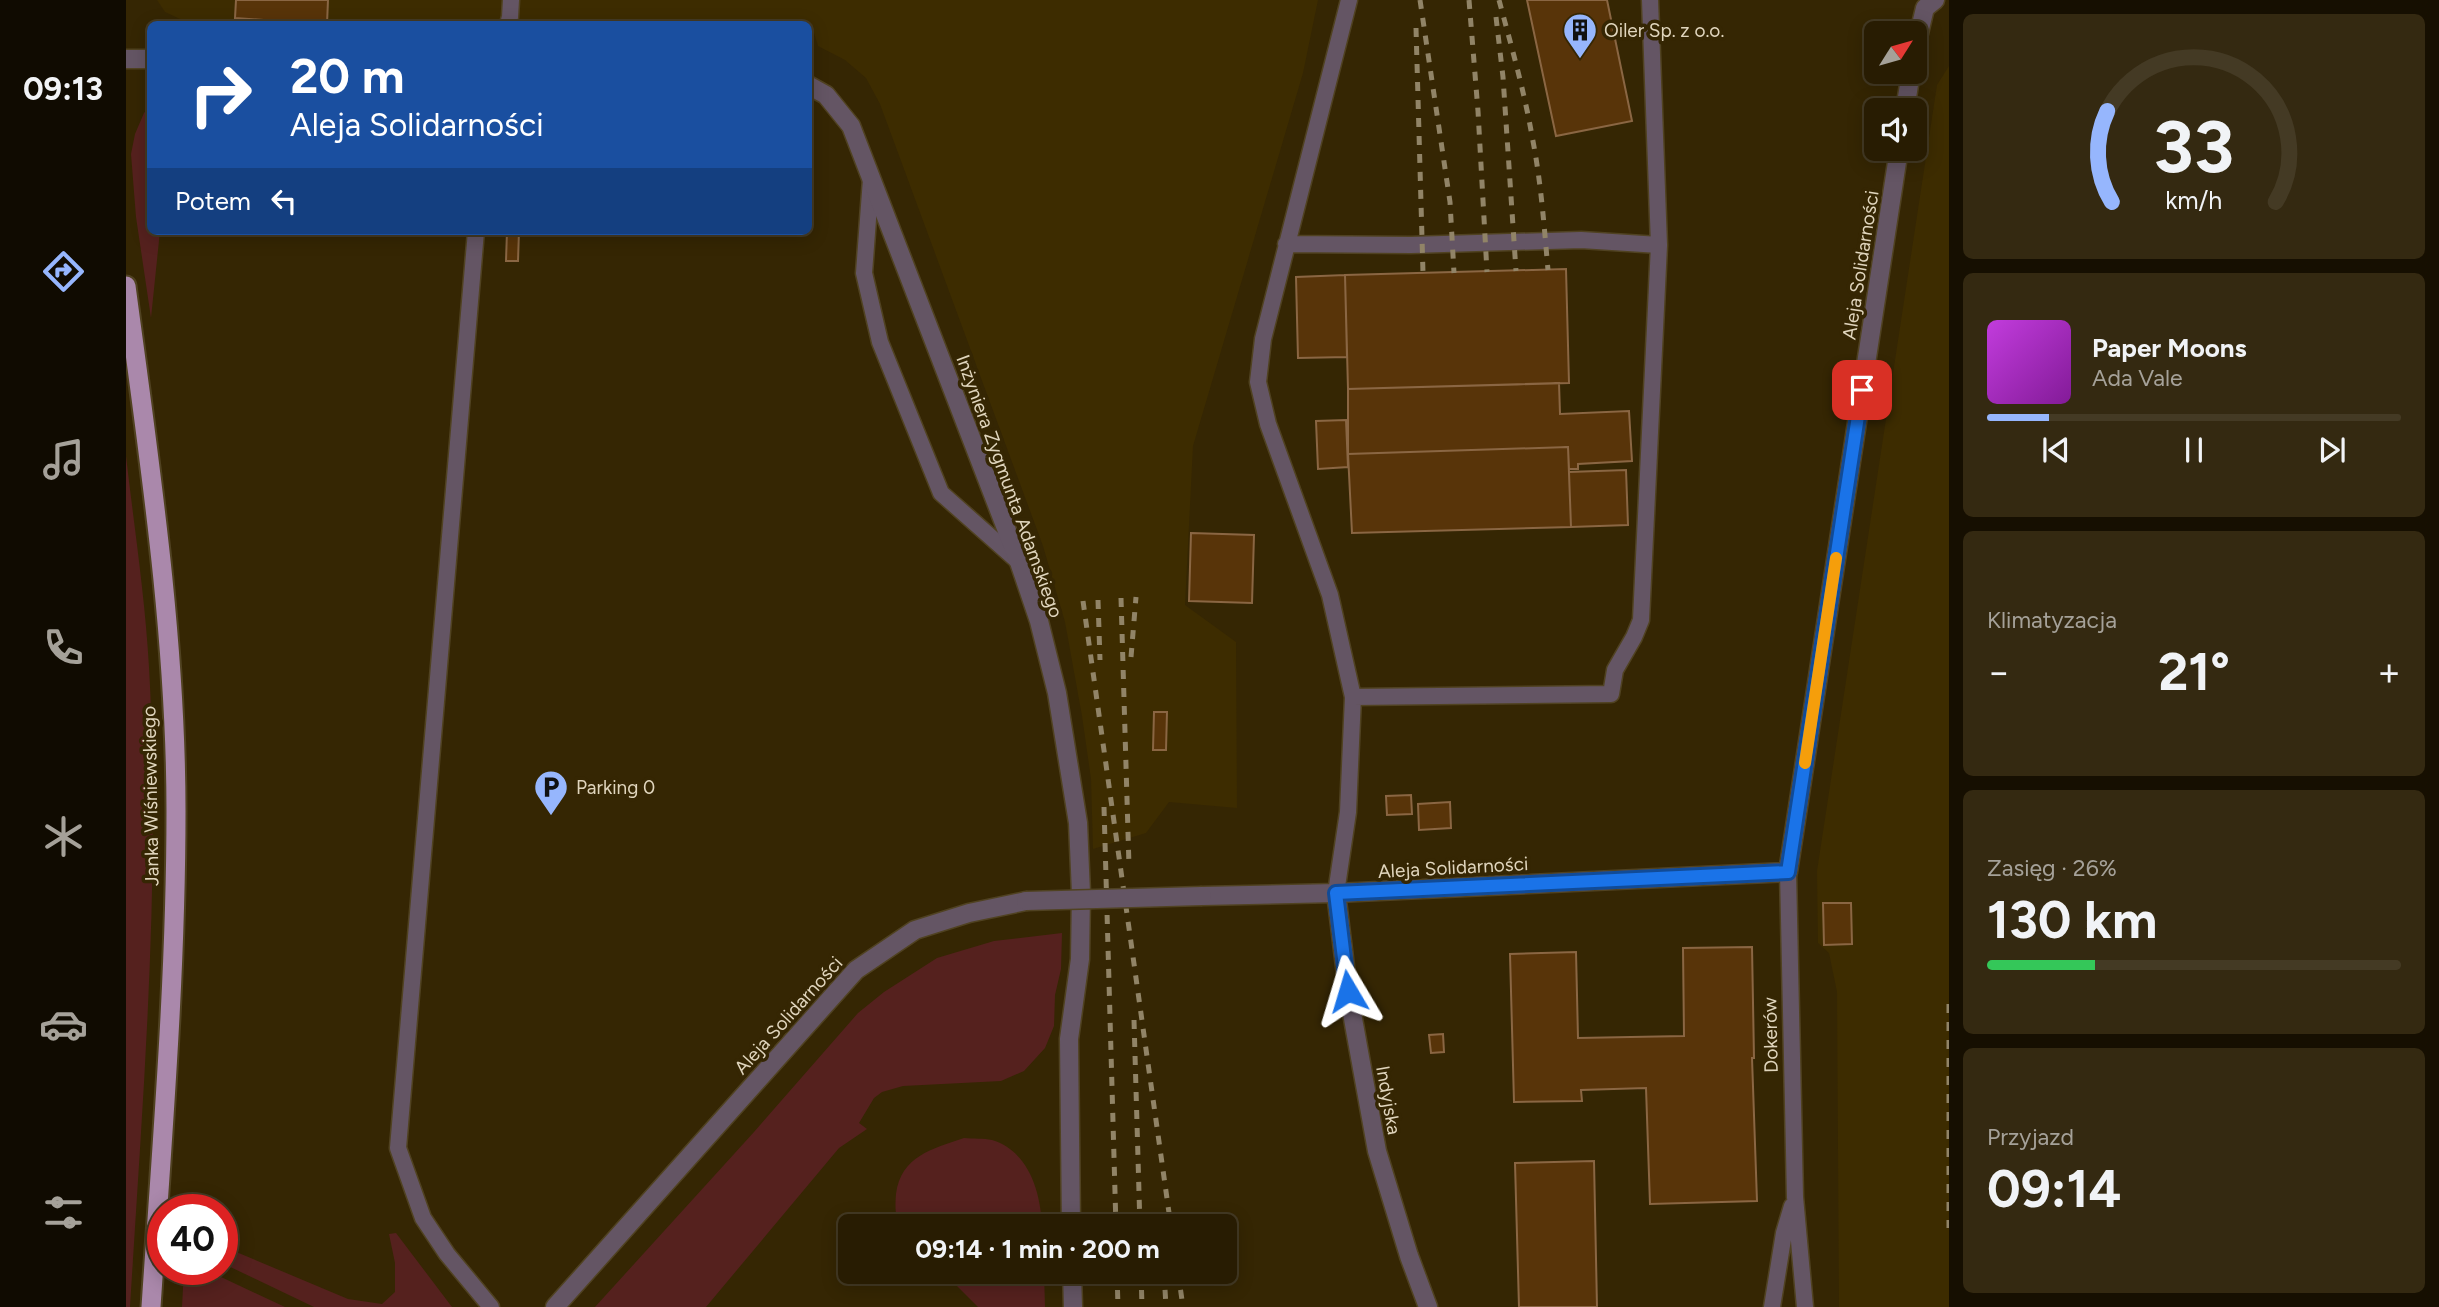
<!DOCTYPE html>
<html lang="pl">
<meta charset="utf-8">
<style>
:root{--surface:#281c02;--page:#342911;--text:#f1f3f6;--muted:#a5a199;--line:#443a24;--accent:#96b6fd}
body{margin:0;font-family:Figtree,sans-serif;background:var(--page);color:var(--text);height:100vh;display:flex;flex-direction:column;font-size:26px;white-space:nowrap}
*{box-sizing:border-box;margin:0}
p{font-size:23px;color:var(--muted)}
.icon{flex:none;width:38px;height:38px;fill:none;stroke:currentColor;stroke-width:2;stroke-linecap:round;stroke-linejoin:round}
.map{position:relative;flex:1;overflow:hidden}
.panel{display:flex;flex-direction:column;gap:14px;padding:14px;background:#160f01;width:490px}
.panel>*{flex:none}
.top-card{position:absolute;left:21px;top:21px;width:665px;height:214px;border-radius:10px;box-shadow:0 4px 18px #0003,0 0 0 2px var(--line);background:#1a4fa0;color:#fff;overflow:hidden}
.needle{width:46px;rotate:53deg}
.tools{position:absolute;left:1738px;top:21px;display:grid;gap:14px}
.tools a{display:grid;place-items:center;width:63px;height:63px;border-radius:10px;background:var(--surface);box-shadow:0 4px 18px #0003,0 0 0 2px var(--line);font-size:35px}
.speed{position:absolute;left:21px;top:1194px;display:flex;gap:14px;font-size:35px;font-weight:700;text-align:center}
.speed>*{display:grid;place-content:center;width:91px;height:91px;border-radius:50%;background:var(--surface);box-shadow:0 4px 18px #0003,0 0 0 2px var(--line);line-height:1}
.speed .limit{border:10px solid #d22;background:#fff;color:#111}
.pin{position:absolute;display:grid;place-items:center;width:60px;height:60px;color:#fff;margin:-30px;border-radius:14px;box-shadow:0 4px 10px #0006}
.me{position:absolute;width:77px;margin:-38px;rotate:353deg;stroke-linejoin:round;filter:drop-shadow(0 0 5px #0008)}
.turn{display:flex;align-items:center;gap:24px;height:147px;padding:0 28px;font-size:32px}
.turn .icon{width:91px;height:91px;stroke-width:2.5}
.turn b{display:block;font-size:49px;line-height:60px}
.then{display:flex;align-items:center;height:66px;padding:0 28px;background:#0003;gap:14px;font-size:26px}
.big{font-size:52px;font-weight:700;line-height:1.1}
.panel .tile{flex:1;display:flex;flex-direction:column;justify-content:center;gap:10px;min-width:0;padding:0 24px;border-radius:10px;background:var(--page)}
.panel .dial{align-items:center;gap:0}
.dial svg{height:182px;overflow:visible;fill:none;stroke:var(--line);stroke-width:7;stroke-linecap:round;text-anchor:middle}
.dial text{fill:var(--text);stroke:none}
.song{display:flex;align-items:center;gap:21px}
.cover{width:84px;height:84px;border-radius:10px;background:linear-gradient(135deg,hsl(290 70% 55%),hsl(290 70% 35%))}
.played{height:7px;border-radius:4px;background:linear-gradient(90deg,var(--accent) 15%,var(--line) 15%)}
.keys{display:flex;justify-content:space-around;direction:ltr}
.heat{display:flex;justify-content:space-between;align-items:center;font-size:38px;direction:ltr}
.charge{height:10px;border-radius:5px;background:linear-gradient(90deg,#34c759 26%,var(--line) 0)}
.trip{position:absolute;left:712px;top:1214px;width:399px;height:70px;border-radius:10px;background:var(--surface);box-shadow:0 4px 18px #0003,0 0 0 2px var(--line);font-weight:700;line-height:70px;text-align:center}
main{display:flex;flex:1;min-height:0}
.tabs{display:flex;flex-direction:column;width:126px;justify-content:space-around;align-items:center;background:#100b01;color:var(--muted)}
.tabs .icon{width:49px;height:49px}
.tabs .selected{color:var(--accent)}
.tabs b{font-size:32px;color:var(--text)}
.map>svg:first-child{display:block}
.built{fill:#3d2c00}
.green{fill:#55211e}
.building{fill:#583409;stroke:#8a6643;stroke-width:2}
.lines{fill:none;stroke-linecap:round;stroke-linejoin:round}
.service-casing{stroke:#504221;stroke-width:19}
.minor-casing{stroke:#504221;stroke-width:21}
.tertiary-casing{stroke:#504221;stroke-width:21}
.trunk-casing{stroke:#504221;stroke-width:23}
.service{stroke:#645564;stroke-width:16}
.minor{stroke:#645564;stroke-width:18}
.tertiary{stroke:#645564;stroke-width:18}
.trunk{stroke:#aa88ab;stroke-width:19}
.rail{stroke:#918467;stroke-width:5;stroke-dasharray:9 9;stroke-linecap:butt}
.tertiary-bridge-casing{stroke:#504221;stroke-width:21;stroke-linecap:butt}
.tertiary-bridge{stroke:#645564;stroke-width:18}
.route-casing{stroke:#114b97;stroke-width:18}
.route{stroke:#1a73e8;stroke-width:12}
.slow{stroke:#f59e0b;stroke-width:12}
.labels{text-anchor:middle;stroke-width:7;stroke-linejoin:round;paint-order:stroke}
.poi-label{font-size:19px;fill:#e0d5bd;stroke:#352603;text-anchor:start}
.street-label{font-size:19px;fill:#e0d5bd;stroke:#352603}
</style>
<main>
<nav class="tabs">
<b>09:13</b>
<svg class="icon selected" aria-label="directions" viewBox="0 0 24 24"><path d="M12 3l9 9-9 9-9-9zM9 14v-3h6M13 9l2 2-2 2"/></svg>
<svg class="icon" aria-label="music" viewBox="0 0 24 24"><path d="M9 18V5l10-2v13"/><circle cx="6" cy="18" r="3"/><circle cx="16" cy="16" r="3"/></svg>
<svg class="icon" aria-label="phone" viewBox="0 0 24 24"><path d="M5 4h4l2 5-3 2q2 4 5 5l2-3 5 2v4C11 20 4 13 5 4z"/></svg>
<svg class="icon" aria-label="climate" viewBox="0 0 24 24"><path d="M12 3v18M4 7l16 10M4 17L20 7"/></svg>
<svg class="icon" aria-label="car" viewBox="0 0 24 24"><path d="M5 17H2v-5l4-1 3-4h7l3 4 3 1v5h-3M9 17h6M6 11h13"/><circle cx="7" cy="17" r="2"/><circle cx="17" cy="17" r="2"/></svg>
<svg class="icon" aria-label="filters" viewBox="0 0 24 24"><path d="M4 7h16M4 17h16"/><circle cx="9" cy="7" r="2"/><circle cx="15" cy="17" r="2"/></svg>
</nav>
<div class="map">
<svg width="1823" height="1307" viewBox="0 0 1823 1307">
<rect width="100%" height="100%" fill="#352603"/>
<!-- built -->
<path class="built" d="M 31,0 L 1192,0 L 1177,73 L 1067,446 L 1059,605 L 1110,642 L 1111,808 L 1043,802 L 1020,833 L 967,849 L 965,779 L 956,716 L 939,622 L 917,546 L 754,104 L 740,78 L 719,60 L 692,46 L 688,33 L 683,33 L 682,24 L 65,24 L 39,12 Z
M 1823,66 L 1823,1307 L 1713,1307 L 1711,992 L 1703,953 L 1692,943 L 1691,871 L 1811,85 Z"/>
<!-- green -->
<path class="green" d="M 24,106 L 24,231 L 34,231 L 25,318 L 10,217 L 5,154 L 9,134 L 18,113 Z
M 0,456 C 8,526 19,596 23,667 C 35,880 17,1094 4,1307 L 0,1307 Z
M 936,933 L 935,969 L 929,995 L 928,1026 L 919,1048 L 898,1071 L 875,1081 L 777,1086 L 756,1092 L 748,1098 L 733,1123 L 741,1129 L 713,1148 L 580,1307 L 469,1307 L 628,1132 L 732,1013 L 758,992 L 811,958 L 868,941 Z
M 838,1138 C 847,1139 858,1138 866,1140 C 903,1151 915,1193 916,1227 L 774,1227 C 769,1214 769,1208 770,1194 C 775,1156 806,1149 838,1138 Z
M 270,1233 L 326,1307 L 188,1307 L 96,1263 L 96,1246 L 222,1299 L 256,1304 L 269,1292 L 269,1263 L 263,1234 Z
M 58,1269 L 78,1269 L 159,1307 L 56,1307 Z
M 817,1272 L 918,1272 L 919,1307 L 852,1307 Z"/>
<!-- building -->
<path class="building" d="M 110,0 L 202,0 L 201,24 L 151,21 L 150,24 L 137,24 L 137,20 L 109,18 Z
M 1401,0 L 1481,0 L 1506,121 L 1430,136 Z
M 381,231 L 393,231 L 392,261 L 380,261 Z
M 1440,269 L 1443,383 L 1222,389 L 1219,275 Z
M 1219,275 L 1221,357 L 1172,358 L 1170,277 Z
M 1433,383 L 1434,414 L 1503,411 L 1506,461 L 1452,464 L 1452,469 L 1443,469 L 1442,447 L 1222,454 L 1222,389 Z
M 1220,420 L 1222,467 L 1192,469 L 1190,421 Z
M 1442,447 L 1445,527 L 1226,533 L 1222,454 Z
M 1500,470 L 1502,525 L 1445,527 L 1443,472 Z
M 1065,533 L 1128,535 L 1126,603 L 1063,601 Z
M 1028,712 L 1041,712 L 1040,750 L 1027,750 Z
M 1285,795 L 1286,814 L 1261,815 L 1260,796 Z
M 1324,802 L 1325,828 L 1293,830 L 1292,804 Z
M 1697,903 L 1725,903 L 1726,944 L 1698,945 Z
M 1626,947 L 1628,1058 L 1626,1058 L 1631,1201 L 1524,1204 L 1520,1088 L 1455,1090 L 1456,1101 L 1388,1102 L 1384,954 L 1450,952 L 1452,1038 L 1558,1036 L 1557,948 Z
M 1317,1034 L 1318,1052 L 1305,1053 L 1303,1035 Z
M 1468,1161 L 1471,1307 L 1393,1307 L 1389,1163 Z"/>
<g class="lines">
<!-- service casing -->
<g class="service-casing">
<path id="service" d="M 382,24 L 384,17 L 385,0
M 745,179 L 738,273 L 754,342 L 815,493 L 893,562
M 350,231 L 272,1148 L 297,1218 L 321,1254 L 365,1307
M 1160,244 L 1285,245 L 1455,240 L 1533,245
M 1227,697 L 1485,694 L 1489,670 L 1508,637 L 1515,620 L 1533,245 L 1524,0
M 1662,872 L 1669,1197 L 1679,1307
M 1210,893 L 1222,812 L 1227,697 L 1204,595 L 1142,424 L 1132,382 L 1137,339 L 1223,0
M 1646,1307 L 1658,1233 L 1666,1206"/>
</g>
<!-- minor casing -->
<g class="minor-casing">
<path id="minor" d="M 0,59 L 24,59
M 682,85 L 700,95 L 725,126 L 893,562 L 913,621 L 931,693 L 952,823 L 955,893 L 954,959 L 943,1039 L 945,1227
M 946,1272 L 947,1307"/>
</g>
<!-- tertiary casing -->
<g class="tertiary-casing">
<path id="tertiary" d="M 1788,54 L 1799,8 L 1809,0
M 1779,110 L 1785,72
M 1210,893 L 1222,991 L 1251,1151 L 1283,1256 L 1302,1307
M 1076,896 L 1210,893 L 1662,872 L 1773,149
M 429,1307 L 730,970 L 789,930 L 843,913 L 900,901"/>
</g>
<!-- trunk casing -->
<g class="trunk-casing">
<path id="trunk" d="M 0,286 C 23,459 50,636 50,811 C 50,977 36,1142 25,1307"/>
</g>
<!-- service -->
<use href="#service" class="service"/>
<!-- minor -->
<use href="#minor" class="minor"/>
<!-- tertiary -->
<use href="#tertiary" class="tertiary"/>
<!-- trunk -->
<use href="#trunk" class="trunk"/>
<!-- rail -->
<path class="rail" d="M 1294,0 L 1324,202 L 1328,273
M 1343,0 L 1352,111 L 1361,272
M 1373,0 C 1385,45 1398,90 1406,136 C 1415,181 1418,225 1422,270
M 1370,17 L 1377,77 L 1390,271
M 1290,28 L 1297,273
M 995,598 L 1003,866
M 972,600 L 974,660
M 957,601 L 1045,1227
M 1005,657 L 1010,597
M 978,807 L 990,1227
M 1823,1004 L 1823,1228
M 1008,1020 L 1014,1227
M 991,1272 L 992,1307
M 1015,1272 L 1016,1307
M 1038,1272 L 1040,1307
M 1052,1272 L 1057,1307"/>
<!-- tertiary-bridge casing -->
<g class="tertiary-bridge-casing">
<path id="tertiary-bridge" d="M 900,901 L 1076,896"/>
</g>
<!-- tertiary-bridge -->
<use href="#tertiary-bridge" class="tertiary-bridge"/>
</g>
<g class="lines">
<!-- route casing -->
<g class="route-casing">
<path id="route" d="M 1222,991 L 1210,893 L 1662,872 L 1736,390"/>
</g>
<!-- route -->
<use href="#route" class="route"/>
<!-- slow -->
<path class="slow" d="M 1679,763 L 1710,558"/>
</g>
<!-- icons -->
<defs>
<g id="building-pin" transform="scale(1.75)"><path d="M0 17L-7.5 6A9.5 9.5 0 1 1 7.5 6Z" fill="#96b6fd" stroke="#352603"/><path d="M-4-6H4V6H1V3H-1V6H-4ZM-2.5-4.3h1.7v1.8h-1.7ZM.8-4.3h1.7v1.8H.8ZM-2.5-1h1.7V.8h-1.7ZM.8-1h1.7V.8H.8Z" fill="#111"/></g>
<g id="parking-pin" transform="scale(1.75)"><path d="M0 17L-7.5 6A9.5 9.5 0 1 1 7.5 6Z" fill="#96b6fd" stroke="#352603"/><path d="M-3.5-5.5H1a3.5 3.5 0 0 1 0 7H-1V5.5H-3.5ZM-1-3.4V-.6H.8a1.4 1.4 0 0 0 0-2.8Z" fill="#111"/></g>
</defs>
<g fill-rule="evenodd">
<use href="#building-pin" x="1454" y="30"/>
<use href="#parking-pin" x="425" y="787"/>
</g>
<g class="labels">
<!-- poi labels -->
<g class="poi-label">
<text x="1478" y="37">Oiler Sp. z o.o.</text>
<text x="450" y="794">Parking 0</text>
</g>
<!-- street labels -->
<g class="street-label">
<text transform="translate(1734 265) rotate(-81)" y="7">Aleja Solidarności</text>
<text transform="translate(884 486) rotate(70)" y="7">Inżyniera Zygmunta Adamskiego</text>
<text transform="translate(24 796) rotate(-91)" y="7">Janka Wiśniewskiego</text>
<text transform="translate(1327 867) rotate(-3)" y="7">Aleja Solidarności</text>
<text transform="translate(662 1015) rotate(-48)" y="7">Aleja Solidarności</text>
<text transform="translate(1644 1035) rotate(-91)" y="7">Dokerów</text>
<text transform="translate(1263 1100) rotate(80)" y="7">Indyjska</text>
</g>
</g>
</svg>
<div class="tools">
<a><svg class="needle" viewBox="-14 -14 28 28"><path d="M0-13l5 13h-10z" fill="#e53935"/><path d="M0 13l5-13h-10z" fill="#a5a199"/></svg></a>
<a><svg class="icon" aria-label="sound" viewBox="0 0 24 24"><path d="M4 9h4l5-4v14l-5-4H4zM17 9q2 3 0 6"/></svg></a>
</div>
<div class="speed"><div class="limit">40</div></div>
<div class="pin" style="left:1736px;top:390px;background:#d93025"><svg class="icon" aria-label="arrive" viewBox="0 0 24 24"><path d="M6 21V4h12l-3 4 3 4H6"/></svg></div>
<svg class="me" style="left:1222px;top:991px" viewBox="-20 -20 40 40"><path d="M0-17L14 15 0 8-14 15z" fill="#1a73e8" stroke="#fff" stroke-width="4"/></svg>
<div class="trip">09:14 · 1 min · 200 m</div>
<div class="top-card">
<div class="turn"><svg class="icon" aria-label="right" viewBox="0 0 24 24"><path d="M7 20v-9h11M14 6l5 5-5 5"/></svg><div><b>20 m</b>Aleja Solidarności</div></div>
<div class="then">Potem<svg class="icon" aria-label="left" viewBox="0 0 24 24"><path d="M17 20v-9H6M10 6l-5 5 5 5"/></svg></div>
</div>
</div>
<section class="panel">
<div class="tile dial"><svg viewBox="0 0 100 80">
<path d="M14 69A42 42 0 1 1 86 69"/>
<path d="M14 69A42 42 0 0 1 12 29" stroke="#96b6fd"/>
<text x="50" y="56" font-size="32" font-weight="700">33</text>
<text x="50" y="72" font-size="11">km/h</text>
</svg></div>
<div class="tile">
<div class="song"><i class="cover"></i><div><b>Paper Moons</b><p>Ada Vale</p></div></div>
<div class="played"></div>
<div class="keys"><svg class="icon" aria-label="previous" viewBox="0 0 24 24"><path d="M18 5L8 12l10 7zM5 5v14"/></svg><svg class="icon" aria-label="pause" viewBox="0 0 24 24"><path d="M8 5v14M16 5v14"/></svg><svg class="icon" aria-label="next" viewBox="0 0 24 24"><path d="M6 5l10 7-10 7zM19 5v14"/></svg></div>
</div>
<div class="tile"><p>Klimatyzacja</p>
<div class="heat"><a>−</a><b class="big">21°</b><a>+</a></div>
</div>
<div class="tile"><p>Zasięg · 26%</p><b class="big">130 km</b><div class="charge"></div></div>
<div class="tile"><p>Przyjazd</p><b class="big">09:14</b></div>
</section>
</main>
